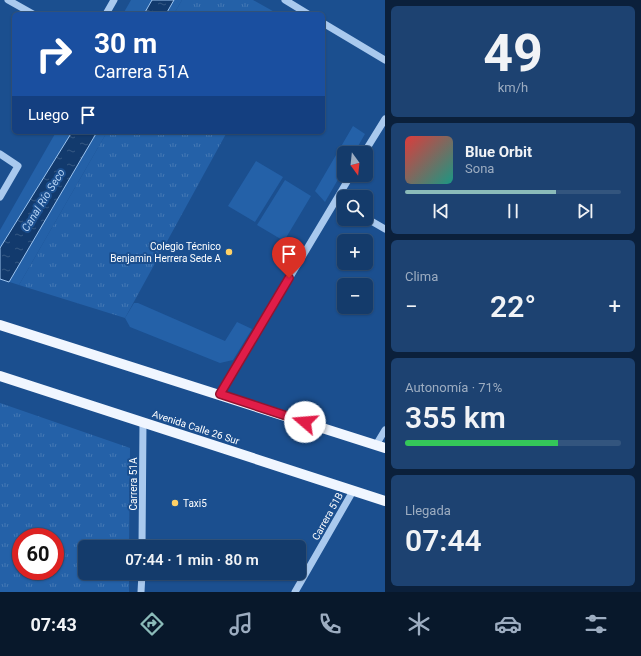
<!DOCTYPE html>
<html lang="es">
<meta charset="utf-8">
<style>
:root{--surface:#143b6b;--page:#1d4271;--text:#f1f3f6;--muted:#9dadc1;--line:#33557e;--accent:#8bbbb9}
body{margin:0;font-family:Roboto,sans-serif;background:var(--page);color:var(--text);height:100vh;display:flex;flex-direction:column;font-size:15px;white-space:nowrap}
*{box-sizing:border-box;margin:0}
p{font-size:13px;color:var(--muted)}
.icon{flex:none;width:22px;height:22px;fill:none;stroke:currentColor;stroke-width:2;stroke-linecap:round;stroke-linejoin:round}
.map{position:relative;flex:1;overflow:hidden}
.details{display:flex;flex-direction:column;gap:6px;padding:6px;background:#0b203b;width:256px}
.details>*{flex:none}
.banner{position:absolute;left:12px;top:12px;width:313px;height:122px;border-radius:6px;box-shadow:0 1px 3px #0004,0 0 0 1px var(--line);background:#1a4fa0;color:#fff;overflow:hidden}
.needle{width:26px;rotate:165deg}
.tools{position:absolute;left:337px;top:146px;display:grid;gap:8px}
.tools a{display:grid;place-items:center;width:36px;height:36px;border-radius:6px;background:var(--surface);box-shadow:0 1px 3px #0004,0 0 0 1px var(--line);font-size:20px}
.speed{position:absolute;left:12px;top:528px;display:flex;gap:8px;font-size:20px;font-weight:700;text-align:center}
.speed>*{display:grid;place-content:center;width:52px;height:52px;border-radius:50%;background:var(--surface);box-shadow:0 1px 3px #0004,0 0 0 1px var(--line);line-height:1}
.speed .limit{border:6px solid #d22;background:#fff;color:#111}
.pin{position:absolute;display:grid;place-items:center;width:34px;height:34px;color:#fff;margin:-41px -17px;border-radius:50% 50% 50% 0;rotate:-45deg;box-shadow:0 0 4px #0007}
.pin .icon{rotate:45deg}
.me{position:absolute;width:44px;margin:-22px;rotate:288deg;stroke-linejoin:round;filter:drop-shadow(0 0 3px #0008)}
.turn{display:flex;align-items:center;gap:14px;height:84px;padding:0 16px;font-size:18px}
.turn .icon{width:52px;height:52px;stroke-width:2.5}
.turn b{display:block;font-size:28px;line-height:34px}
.then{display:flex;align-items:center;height:38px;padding:0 16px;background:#0003;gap:8px;font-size:15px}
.big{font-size:30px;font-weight:600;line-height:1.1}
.details .tile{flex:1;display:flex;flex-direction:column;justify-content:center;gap:6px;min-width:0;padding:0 14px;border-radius:6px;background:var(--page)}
.details .dial{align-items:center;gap:0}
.dial b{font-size:52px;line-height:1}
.song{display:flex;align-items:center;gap:12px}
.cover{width:48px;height:48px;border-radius:6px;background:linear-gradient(135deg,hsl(0 70% 55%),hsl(170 70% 35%))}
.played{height:4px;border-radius:2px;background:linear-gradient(90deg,var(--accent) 70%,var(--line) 70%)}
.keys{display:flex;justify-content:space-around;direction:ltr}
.heat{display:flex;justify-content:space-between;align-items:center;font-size:22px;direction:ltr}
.charge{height:6px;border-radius:3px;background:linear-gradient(90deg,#34c759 71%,var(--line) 0)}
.trip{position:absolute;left:78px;top:540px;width:228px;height:40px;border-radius:6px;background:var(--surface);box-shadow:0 1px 3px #0004,0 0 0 1px var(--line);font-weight:600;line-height:40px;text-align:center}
.tab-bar{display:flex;height:64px;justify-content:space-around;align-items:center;background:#08182b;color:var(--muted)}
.tab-bar .icon{width:28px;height:28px}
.tab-bar .on{color:var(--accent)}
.tab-bar b{font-size:18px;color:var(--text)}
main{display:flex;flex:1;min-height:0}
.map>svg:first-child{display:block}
.grass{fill:#2461a8}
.park{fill:url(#park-tufts);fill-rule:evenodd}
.water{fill:url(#water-ripples);stroke:#9cc4f0}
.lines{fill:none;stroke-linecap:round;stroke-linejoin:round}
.minor{stroke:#a9c9ee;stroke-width:7}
.major{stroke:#f0f6ff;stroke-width:10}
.route-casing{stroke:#92132f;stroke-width:10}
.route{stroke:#e11d48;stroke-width:7}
.poi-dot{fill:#ffd166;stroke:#1b4f8f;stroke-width:1.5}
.labels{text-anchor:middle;stroke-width:4;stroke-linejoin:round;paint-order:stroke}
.poi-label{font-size:10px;fill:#fff;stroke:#1b4f8f;text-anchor:end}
.street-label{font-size:10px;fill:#fff;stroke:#1b4f8f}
.water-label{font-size:11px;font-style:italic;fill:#b5d3f5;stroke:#1b4f8f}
</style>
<main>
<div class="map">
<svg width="385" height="592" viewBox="0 0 385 592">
<defs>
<pattern id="park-tufts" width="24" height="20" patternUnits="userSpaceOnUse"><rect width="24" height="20" fill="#2461a8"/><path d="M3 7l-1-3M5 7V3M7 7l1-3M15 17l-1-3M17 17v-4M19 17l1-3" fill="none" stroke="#4579b5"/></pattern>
<pattern id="water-ripples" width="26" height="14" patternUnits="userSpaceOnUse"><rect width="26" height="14" fill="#123a6d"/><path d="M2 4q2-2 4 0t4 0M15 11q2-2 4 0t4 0" fill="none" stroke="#365883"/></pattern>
</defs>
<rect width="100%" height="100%" fill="#1b4f8f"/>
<!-- grass -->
<path class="grass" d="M 131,0 L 182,0 L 174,14 L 123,14 Z
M 353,126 L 365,134 L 354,153 L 344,153 L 344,169 L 325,202 L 315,191 Z
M 56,132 L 107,132 L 19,285 L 0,279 L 0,230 Z
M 256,161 L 283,177 L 255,222 L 228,206 Z
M 285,180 L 311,196 L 284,241 L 257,225 Z
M 134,303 L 138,303 L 225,341 L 237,322 L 252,329 L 233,360 L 220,363 L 130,327 L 125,318 Z"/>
<!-- park -->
<path class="park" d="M 182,0 L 253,0 L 278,14 L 174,14 Z
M 107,132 L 227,132 L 125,318 L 19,285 Z
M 0,403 L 130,448 L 129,547 L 85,547 L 85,573 L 129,573 L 129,592 L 0,592 ZM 21,537 L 55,537 L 55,571 L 21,571 Z"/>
<!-- water -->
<path class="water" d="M 152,0 L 174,0 L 166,14 L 144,14 Z
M 72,132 L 97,132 L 9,282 L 0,279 L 0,248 Z"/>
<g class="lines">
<!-- minor -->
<path class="minor" d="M 8,0 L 33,14
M 285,0 L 308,14
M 106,14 L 114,0
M 323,23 L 385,60
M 364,153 L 385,119
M 0,154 L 18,166 L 0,197
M 336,200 L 344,205
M 366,218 L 385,229
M 220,394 L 351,175
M 376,445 L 385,430
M 142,547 L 143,422
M 141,592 L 142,573
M 295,592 L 353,491"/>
<!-- major -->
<path class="major" d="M 0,325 L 385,448
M 0,376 L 385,501"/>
</g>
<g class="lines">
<!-- route casing -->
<g class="route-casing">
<path id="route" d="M 289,278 L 220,394 L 305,422"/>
</g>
<!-- route -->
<use href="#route" class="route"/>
</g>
<!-- markers -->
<g class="poi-dot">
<circle cx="229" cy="252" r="4"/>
<circle cx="175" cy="503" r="4"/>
</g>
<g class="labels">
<!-- poi labels -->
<g class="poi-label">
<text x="221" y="250">Colegio Técnico<tspan x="221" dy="12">Benjamin Herrera Sede A</tspan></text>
<text x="183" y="507" text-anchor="start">Taxi5</text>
</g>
<!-- street labels -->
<g class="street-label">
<text transform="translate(196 427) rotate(18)" y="4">Avenida Calle 26 Sur</text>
<text transform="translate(133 484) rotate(-90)" y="4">Carrera 51A</text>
<text transform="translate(327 516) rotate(-61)" y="4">Carrera 51B</text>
</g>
<!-- water labels -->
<g class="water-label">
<text transform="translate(43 200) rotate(-58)" y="4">Canal Río Seco</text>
</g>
</g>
</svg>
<div class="tools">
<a><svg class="needle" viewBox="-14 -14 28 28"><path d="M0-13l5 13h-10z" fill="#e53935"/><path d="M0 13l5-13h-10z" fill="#9dadc1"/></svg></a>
<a><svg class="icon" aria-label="search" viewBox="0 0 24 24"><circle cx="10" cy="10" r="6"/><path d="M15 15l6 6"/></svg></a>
<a>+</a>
<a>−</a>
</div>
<div class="speed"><div class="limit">60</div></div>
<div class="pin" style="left:289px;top:278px;background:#d93025"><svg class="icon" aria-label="arrive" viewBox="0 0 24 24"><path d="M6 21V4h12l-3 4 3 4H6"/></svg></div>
<svg class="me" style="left:305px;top:422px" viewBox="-20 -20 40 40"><circle r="19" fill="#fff"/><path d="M0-13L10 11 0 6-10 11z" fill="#e11d48"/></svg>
<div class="trip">07:44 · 1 min · 80 m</div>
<div class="banner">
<div class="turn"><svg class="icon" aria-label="right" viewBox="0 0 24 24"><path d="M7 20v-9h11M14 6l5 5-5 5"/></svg><div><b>30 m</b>Carrera 51A</div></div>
<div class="then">Luego<svg class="icon" aria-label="arrive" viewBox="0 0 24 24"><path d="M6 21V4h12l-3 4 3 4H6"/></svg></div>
</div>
</div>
<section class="details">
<div class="tile dial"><b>49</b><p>km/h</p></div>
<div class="tile">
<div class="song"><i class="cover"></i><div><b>Blue Orbit</b><p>Sona</p></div></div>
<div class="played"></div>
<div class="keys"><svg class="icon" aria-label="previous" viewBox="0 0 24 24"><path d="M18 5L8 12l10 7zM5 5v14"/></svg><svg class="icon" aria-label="pause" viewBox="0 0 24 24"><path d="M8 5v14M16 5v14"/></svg><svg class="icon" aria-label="next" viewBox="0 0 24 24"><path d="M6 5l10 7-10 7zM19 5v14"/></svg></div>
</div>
<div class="tile"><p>Clima</p>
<div class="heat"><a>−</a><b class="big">22°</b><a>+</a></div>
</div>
<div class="tile"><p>Autonomía · 71%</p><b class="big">355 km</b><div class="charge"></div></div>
<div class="tile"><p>Llegada</p><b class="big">07:44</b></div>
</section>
</main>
<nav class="tab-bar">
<b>07:43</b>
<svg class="icon on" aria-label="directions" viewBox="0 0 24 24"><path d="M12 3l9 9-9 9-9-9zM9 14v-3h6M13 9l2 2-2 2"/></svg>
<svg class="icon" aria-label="music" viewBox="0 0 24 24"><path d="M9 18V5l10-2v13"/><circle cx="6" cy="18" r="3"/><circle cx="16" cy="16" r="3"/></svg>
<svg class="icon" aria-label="phone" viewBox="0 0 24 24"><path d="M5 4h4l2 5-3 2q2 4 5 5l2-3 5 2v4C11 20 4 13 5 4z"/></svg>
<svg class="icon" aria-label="climate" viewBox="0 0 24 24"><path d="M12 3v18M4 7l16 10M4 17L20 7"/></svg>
<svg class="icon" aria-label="car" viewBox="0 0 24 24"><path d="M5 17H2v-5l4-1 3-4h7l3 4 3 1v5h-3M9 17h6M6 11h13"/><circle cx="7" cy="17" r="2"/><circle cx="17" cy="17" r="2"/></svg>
<svg class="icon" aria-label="filters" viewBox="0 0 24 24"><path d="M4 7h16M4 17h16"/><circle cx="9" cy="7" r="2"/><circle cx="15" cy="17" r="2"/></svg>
</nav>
